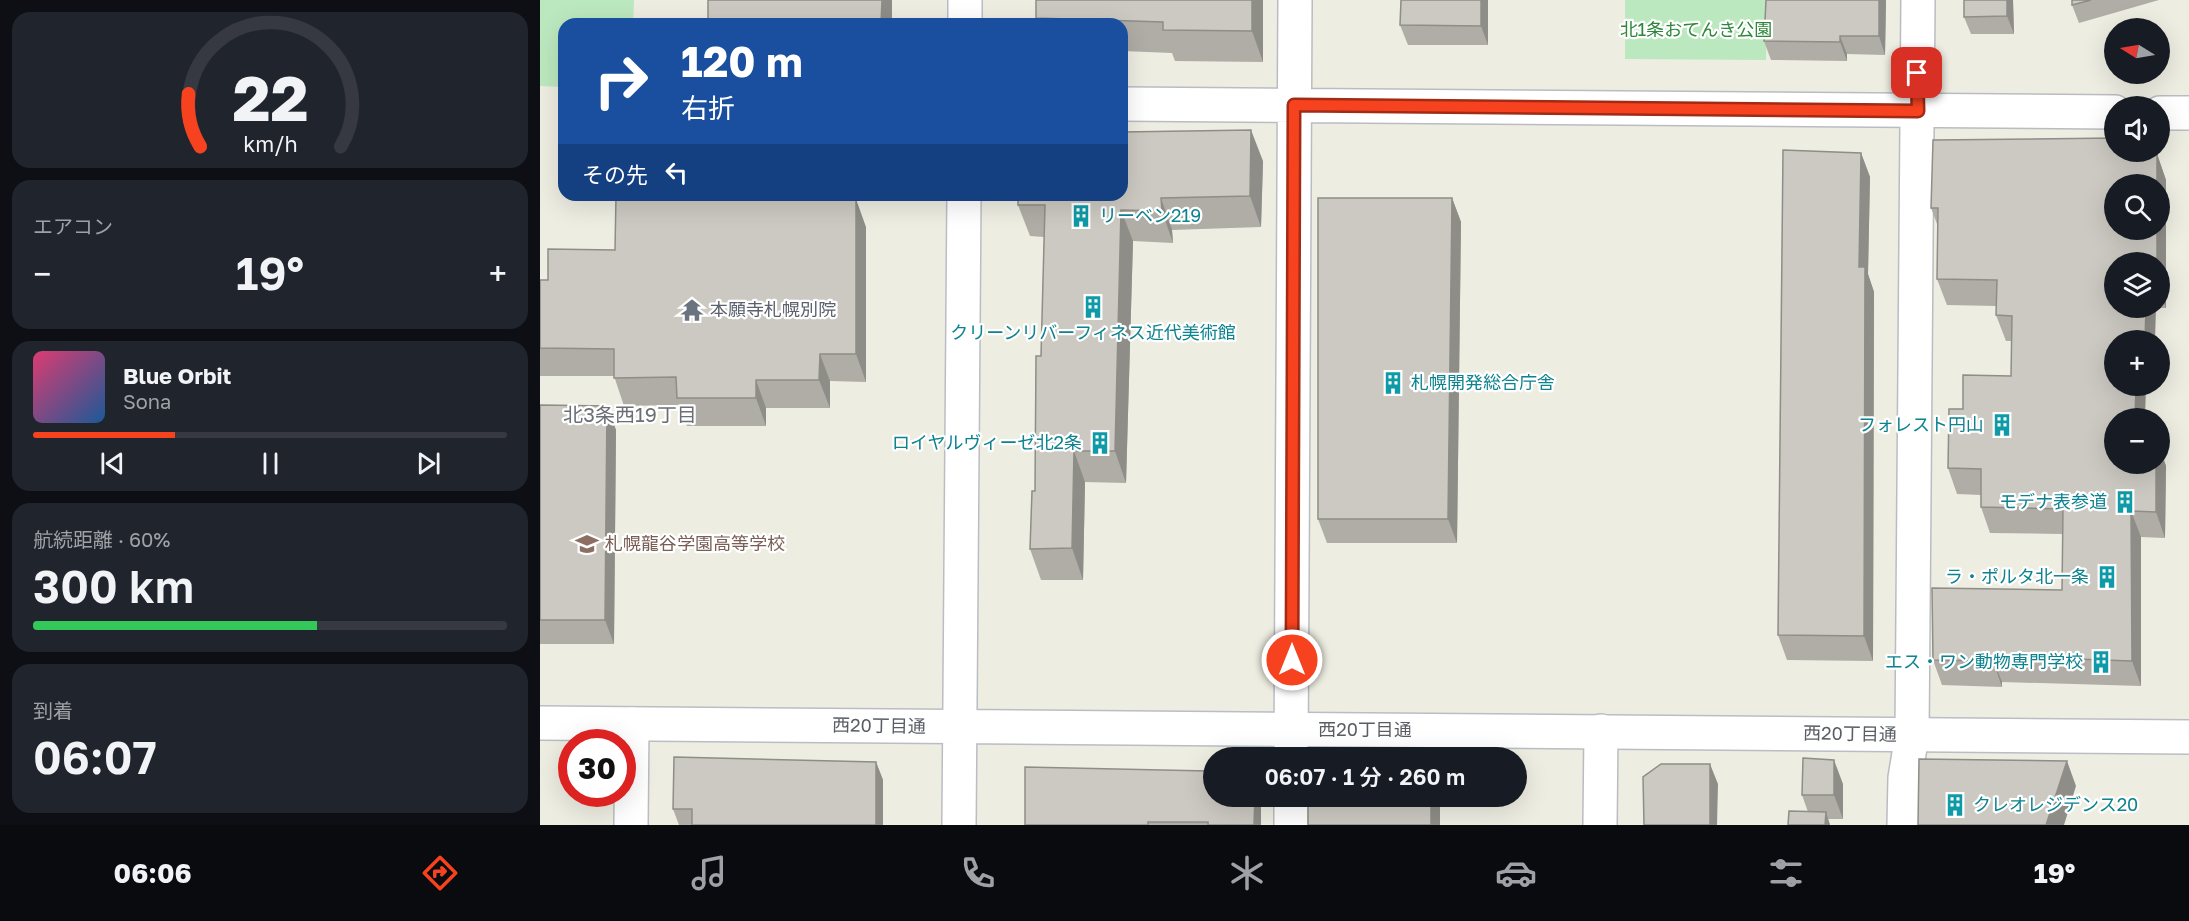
<!DOCTYPE html>
<html lang="ja">
<meta charset="utf-8">
<style>
:root{--surface:#171b24;--page:#20242c;--text:#f1f3f6;--muted:#9ea1a6;--line:#363941;--accent:#f7421f}
body{margin:0;font-family:"Golos Text","Noto Sans JP",sans-serif;background:var(--page);color:var(--text);height:100vh;display:flex;flex-direction:column;font-size:22px;white-space:nowrap}
*{box-sizing:border-box;margin:0}
p{font-size:20px;color:var(--muted)}
.icon{flex:none;width:33px;height:33px;fill:none;stroke:currentColor;stroke-width:2;stroke-linecap:round;stroke-linejoin:round}
.map{position:relative;flex:1;overflow:hidden}
.details{display:flex;flex-direction:column;gap:12px;padding:12px;background:#0d0f14;width:540px}
.details>*{flex:none}
.banner{position:absolute;left:18px;top:18px;width:570px;height:183px;border-radius:18px;box-shadow:0 6px 24px #0002;background:#1a4fa0;color:#fff;overflow:hidden}
.needle{width:39px;rotate:281deg}
.buttons{position:absolute;left:1564px;top:18px;display:grid;gap:12px}
.buttons a{display:grid;place-items:center;width:66px;height:66px;border-radius:50%;background:var(--surface);box-shadow:0 6px 24px #0002;font-size:30px}
.speed{position:absolute;left:18px;top:729px;display:flex;gap:12px;font-size:30px;font-weight:700;text-align:center}
.speed>*{display:grid;place-content:center;width:78px;height:78px;border-radius:50%;background:var(--surface);box-shadow:0 6px 24px #0002;line-height:1}
.speed .limit{border:9px solid #d22;background:#fff;color:#111}
.pin{position:absolute;display:grid;place-items:center;width:51px;height:51px;color:#fff;margin:-26px;border-radius:12px;box-shadow:0 3px 9px #0006}
.me{position:absolute;width:66px;margin:-33px;rotate:0deg;stroke-linejoin:round;filter:drop-shadow(0 0 4px #0008)}
.turn{display:flex;align-items:center;gap:21px;height:126px;padding:0 24px;font-size:27px}
.turn .icon{width:78px;height:78px;stroke-width:2.5}
.turn b{display:block;font-size:42px;line-height:51px}
.then{display:flex;align-items:center;height:57px;padding:0 24px;background:#0003;gap:12px;font-size:22px}
.big{font-size:45px;font-weight:600;line-height:1.1}
.details .card{flex:1;display:flex;flex-direction:column;justify-content:center;gap:9px;min-width:0;padding:0 21px;border-radius:18px;background:var(--page)}
.details .dial{align-items:center;gap:0}
.dial svg{height:156px;overflow:visible;fill:none;stroke:var(--line);stroke-width:7;stroke-linecap:round;text-anchor:middle}
.dial text{fill:var(--text);stroke:none}
.song{display:flex;align-items:center;gap:18px}
.cover{width:72px;height:72px;border-radius:9px;background:linear-gradient(135deg,hsl(340 70% 55%),hsl(210 70% 35%))}
.played{height:6px;border-radius:3px;background:linear-gradient(90deg,var(--accent) 30%,var(--line) 30%)}
.keys{display:flex;justify-content:space-around;direction:ltr}
.heat{display:flex;justify-content:space-between;align-items:center;font-size:33px;direction:ltr}
.charge{height:9px;border-radius:4px;background:linear-gradient(90deg,#34c759 60%,var(--line) 0)}
.trip{position:absolute;left:663px;top:747px;width:324px;height:60px;border-radius:30px;background:var(--surface);box-shadow:0 6px 24px #0002;font-weight:600;line-height:60px;text-align:center}
.tabs{display:flex;height:96px;justify-content:space-around;align-items:center;background:#090b0e;color:var(--muted)}
.tabs .icon{width:42px;height:42px}
.tabs .selected{color:var(--accent)}
.tabs b{font-size:27px;color:var(--text)}
main{display:flex;flex:1;min-height:0}
.map>svg:first-child{display:block}
.green{fill:#bce8bf}
.lines{fill:none;stroke-linecap:round;stroke-linejoin:round}
.street-casing{stroke:#babcc2;stroke-width:36}
.secondary-casing{stroke:#babdc4;stroke-width:36}
.street{stroke:#fff;stroke-width:33}
.secondary{stroke:#fff;stroke-width:33}
.wall{fill:#afada6;fill-rule:evenodd}
.shaded-wall{fill:#8e8d87}
.building{fill:#cbc9c1;stroke:#8e8d87;stroke-width:1.5}
.route-casing{stroke:#a12b14;stroke-width:15}
.route{stroke:#f7421f;stroke-width:10}
.labels{text-anchor:middle;stroke-width:4.5;stroke-linejoin:round;paint-order:stroke}
.park-label{font-size:18px;fill:#2e873a;stroke:#fff}
.culture-label{font-size:18px;fill:#0d838f;stroke:#fff;text-anchor:end}
.worship-label{font-size:18px;fill:#5b616d;stroke:#fff;text-anchor:start}
.education-label{font-size:18px;fill:#785e54;stroke:#fff;text-anchor:start}
.street-label{font-size:18px;fill:#5a5e64;stroke:#fff}
.neighbourhood-label{font-size:20px;fill:#6b6f76;stroke:#fff}
</style>
<main>
<section class="details">
<div class="card dial"><svg viewBox="0 0 100 80">
<path d="M14 69A42 42 0 1 1 86 69"/>
<path d="M14 69A42 42 0 0 1 8 42" stroke="#f7421f"/>
<text x="50" y="56" font-size="32" font-weight="700">22</text>
<text x="50" y="72" font-size="11">km/h</text>
</svg></div>
<div class="card"><p>エアコン</p>
<div class="heat"><a>−</a><b class="big">19°</b><a>+</a></div>
</div>
<div class="card">
<div class="song"><i class="cover"></i><div><b>Blue Orbit</b><p>Sona</p></div></div>
<div class="played"></div>
<div class="keys"><svg class="icon" aria-label="previous" viewBox="0 0 24 24"><path d="M18 5L8 12l10 7zM5 5v14"/></svg><svg class="icon" aria-label="pause" viewBox="0 0 24 24"><path d="M8 5v14M16 5v14"/></svg><svg class="icon" aria-label="next" viewBox="0 0 24 24"><path d="M6 5l10 7-10 7zM19 5v14"/></svg></div>
</div>
<div class="card"><p>航続距離 · 60%</p><b class="big">300 km</b><div class="charge"></div></div>
<div class="card"><p>到着</p><b class="big">06:07</b></div>
</section>
<div class="map">
<svg width="1649" height="825" viewBox="0 0 1649 825">
<rect width="100%" height="100%" fill="#eeede2"/>
<!-- green -->
<path class="green" d="M 0,0 L 94,0 L 93,24 L 24,24 L 24,87 L 0,86 Z
M 1085,0 L 1227,0 L 1226,60 L 1085,59 Z"/>
<g class="lines">
<!-- street casing -->
<g class="street-casing">
<path id="street" d="M 582,104 L 1575,112
M 1620,113 L 1649,113
M 751,758 L 755,0
M 91,825 L 92,724
M 751,825 L 751,796
M 1060,825 L 1061,731
M 1364,825 L 1365,778 L 1372,735 L 1378,0"/>
</g>
<!-- secondary casing -->
<g class="secondary-casing">
<path id="secondary" d="M 425,24 L 425,0
M 0,723 L 1649,737
M 419,825 L 424,195"/>
</g>
<!-- street -->
<use href="#street" class="street"/>
<!-- secondary -->
<use href="#secondary" class="secondary"/>
</g>
<!-- wall -->
<path class="wall" d="M 496,0 L 723,0 L 723,62 L 635,61 L 632,53 L 582,51 L 582,24 L 498,24 L 496,18 Z
M 948,0 L 948,45 L 868,45 L 860,25 Z
M 1226,0 L 1346,0 L 1345,55 L 1307,54 L 1307,61 L 1231,60 L 1224,41 Z
M 1424,0 L 1473,0 L 1474,34 L 1431,34 L 1424,17 Z
M 1532,0 L 1619,0 L 1539,23 L 1532,5 Z
M 584,132 L 723,161 L 721,227 L 632,230 L 633,243 L 593,241 L 586,483 L 545,482 L 543,580 L 501,580 L 490,549 L 495,491 L 501,356 L 504,237 L 490,236 L 478,205 Z
M 1321,153 L 1330,177 L 1328,274 L 1334,292 L 1333,661 L 1247,660 L 1238,635 Z
M 1617,154 L 1626,180 L 1626,308 L 1616,308 L 1575,340 L 1575,418 L 1620,464 L 1620,449 L 1626,466 L 1625,538 L 1601,537 L 1601,686 L 1462,682 L 1462,687 L 1402,685 L 1393,660 L 1522,590 L 1523,534 L 1450,533 L 1441,507 L 1441,495 L 1417,494 L 1408,468 L 1423,409 L 1471,376 L 1471,341 L 1466,341 L 1456,315 L 1456,306 L 1407,305 L 1397,279 L 1397,224 L 1391,208 ZM 1620,262 L 1620,308 L 1575,308 Z
M 912,198 L 921,222 L 917,543 L 787,543 L 778,519 Z
M 292,199 L 326,227 L 326,382 L 290,381 L 290,408 L 226,408 L 226,426 L 147,426 L 139,405 L 84,406 L 74,376 L 0,376 L 0,280 L 8,280 L 75,250 Z
M 0,405 L 67,406 L 76,430 L 74,644 L 0,644 Z
M 336,762 L 343,780 L 343,825 L 139,825 L 133,809 Z
M 485,767 L 721,825 L 485,825 Z
M 1303,784 L 1303,819 L 1288,819 L 1290,825 L 1248,825 L 1268,812 L 1262,795 Z"/>
<!-- shaded-wall -->
<path class="shaded-wall" d="M 342,0 L 352,0 L 352,24 L 341,24 Z
M 712,0 L 723,0 L 723,62 L 712,31 Z
M 941,0 L 948,0 L 948,45 L 941,26 Z
M 1339,0 L 1346,0 L 1345,55 L 1339,36 Z
M 1467,0 L 1473,0 L 1474,34 L 1467,16 Z
M 1300,36 L 1307,54 L 1307,61 L 1300,42 Z
M 711,130 L 723,161 L 721,227 L 710,196 Z
M 1321,153 L 1330,177 L 1328,274 L 1334,292 L 1333,661 L 1324,636 L 1319,267 Z
M 1617,154 L 1626,180 L 1626,308 L 1620,291 L 1620,262 L 1617,262 L 1617,230 L 1620,230 L 1620,184 L 1617,184 Z
M 281,195 L 292,195 L 291,227 L 281,199 Z
M 621,198 L 632,230 L 633,243 L 622,211 Z
M 912,198 L 921,222 L 917,543 L 908,519 Z
M 316,199 L 326,227 L 326,382 L 316,354 Z
M 581,210 L 593,241 L 586,483 L 575,451 Z
M 1606,308 L 1616,308 L 1615,340 L 1605,340 Z
M 280,354 L 290,381 L 290,408 L 279,380 Z
M 216,380 L 226,408 L 226,426 L 216,398 Z
M 1596,386 L 1606,386 L 1605,418 L 1595,418 Z
M 67,406 L 76,430 L 74,644 L 65,620 Z
M 1620,449 L 1626,466 L 1625,538 L 1616,512 L 1616,464 L 1620,464 Z
M 534,451 L 545,482 L 543,580 L 532,548 Z
M 1591,511 L 1601,537 L 1601,686 L 1592,661 Z
M 1452,656 L 1462,682 L 1462,687 L 1453,661 Z
M 1294,760 L 1303,784 L 1303,819 L 1294,795 Z
M 1527,761 L 1536,786 L 1524,825 L 1506,825 Z
M 336,762 L 343,780 L 343,825 L 336,825 Z
M 1170,764 L 1178,784 L 1177,825 L 1170,825 Z
M 715,796 L 721,796 L 721,825 L 714,825 Z
M 891,796 L 900,796 L 900,825 L 891,825 Z
M 1286,812 L 1290,825 L 1285,825 Z"/>
<!-- building -->
<path class="building" d="M 168,0 L 342,0 L 341,24 L 168,24 Z
M 496,0 L 712,0 L 712,31 L 623,30 L 623,22 L 496,18 Z
M 861,0 L 941,0 L 941,26 L 860,25 Z
M 1226,0 L 1339,0 L 1339,36 L 1300,36 L 1300,42 L 1224,41 Z
M 1424,0 L 1467,0 L 1467,16 L 1424,17 Z
M 1532,0 L 1551,0 L 1532,5 Z
M 711,130 L 710,196 L 621,198 L 622,211 L 581,210 L 575,451 L 534,451 L 532,548 L 490,549 L 492,491 L 495,491 L 496,356 L 501,356 L 505,205 L 478,205 L 478,195 L 582,195 L 582,132 Z
M 1575,138 L 1575,152 L 1614,152 L 1617,154 L 1617,184 L 1575,184 L 1575,230 L 1617,230 L 1617,262 L 1575,262 L 1575,308 L 1606,308 L 1605,340 L 1575,340 L 1575,386 L 1596,386 L 1595,418 L 1575,418 L 1575,464 L 1616,464 L 1616,512 L 1591,511 L 1592,661 L 1452,656 L 1453,661 L 1393,660 L 1392,588 L 1522,590 L 1523,509 L 1441,507 L 1441,469 L 1408,468 L 1409,409 L 1423,409 L 1423,375 L 1471,376 L 1472,316 L 1456,315 L 1457,280 L 1397,279 L 1398,208 L 1391,208 L 1393,140 Z
M 1243,150 L 1321,153 L 1319,267 L 1325,267 L 1324,636 L 1238,635 Z
M 76,195 L 281,195 L 281,199 L 316,199 L 316,354 L 280,354 L 279,380 L 216,380 L 216,398 L 137,398 L 136,377 L 74,378 L 74,349 L 0,348 L 0,280 L 8,280 L 8,249 L 75,250 Z
M 778,198 L 912,198 L 908,519 L 778,519 Z
M 0,405 L 67,406 L 65,620 L 0,620 Z
M 768,753 L 847,755 L 860,758 L 768,758 Z
M 134,757 L 336,762 L 336,825 L 152,825 L 152,809 L 133,809 Z
M 1263,758 L 1294,760 L 1294,795 L 1262,795 Z
M 1379,759 L 1527,761 L 1506,825 L 1508,825 L 1378,825 Z
M 668,763 L 674,763 L 674,796 L 715,796 L 714,825 L 668,825 L 668,822 L 608,822 L 608,825 L 485,825 L 485,767 L 668,771 Z
M 1121,764 L 1170,764 L 1170,825 L 1104,825 L 1103,777 Z
M 768,796 L 891,796 L 891,825 L 768,825 Z
M 1249,811 L 1286,812 L 1285,825 L 1248,825 Z"/>
<g class="lines">
<!-- route casing -->
<g class="route-casing">
<path id="route" d="M 752,660 L 754,105 L 1378,111 L 1377,73"/>
</g>
<!-- route -->
<use href="#route" class="route"/>
</g>
<!-- icons -->
<defs>
<g id="building-bare" transform="scale(1.8)"><path d="M-4-6H4V6H1V3H-1V6H-4ZM-2.5-4.3h1.7v1.8h-1.7ZM.8-4.3h1.7v1.8H.8ZM-2.5-1h1.7V.8h-1.7ZM.8-1h1.7V.8H.8Z" fill="#0f9aa8" stroke="#fff" stroke-width="2.5" paint-order="stroke"/></g>
<g id="temple-bare" transform="scale(1.8)"><path d="M0-6L5-2H3V0L6.5 2.5H4V6H1.5V3h-3V6H-4V2.5H-6.5L-3 0V-2H-5Z" fill="#6b7280" stroke="#fff" stroke-width="2.5" paint-order="stroke"/></g>
<g id="school-bare" transform="scale(1.8)"><path d="M0-5L7-2L0 1L-7-2ZM-4 1L0 2.5L4 1V4Q0 6-4 4Z" fill="#8d6e63" stroke="#fff" stroke-width="2.5" paint-order="stroke"/></g>
</defs>
<g fill-rule="evenodd">
<use href="#building-bare" x="541" y="216"/>
<use href="#building-bare" x="553" y="307"/>
<use href="#temple-bare" x="152" y="310"/>
<use href="#building-bare" x="853" y="383"/>
<use href="#building-bare" x="1462" y="425"/>
<use href="#building-bare" x="560" y="443"/>
<use href="#building-bare" x="1585" y="502"/>
<use href="#school-bare" x="47" y="544"/>
<use href="#building-bare" x="1567" y="577"/>
<use href="#building-bare" x="1561" y="662"/>
<use href="#building-bare" x="1415" y="805"/>
</g>
<g class="labels">
<!-- park labels -->
<g class="park-label">
<text x="1156" y="36">北1条おてんき公園</text>
</g>
<!-- culture labels -->
<g class="culture-label">
<text x="559" y="222" text-anchor="start">リーベン219</text>
<text x="553" y="339" text-anchor="middle">クリーンリバーフィネス近代美術館</text>
<text x="871" y="389" text-anchor="start">札幌開発総合庁舎</text>
<text x="1444" y="431">フォレスト円山</text>
<text x="542" y="449">ロイヤルヴィーゼ北2条</text>
<text x="1567" y="508">モデナ表参道</text>
<text x="1549" y="583">ラ・ポルタ北一条</text>
<text x="1543" y="668">エス・ワン動物専門学校</text>
<text x="1433" y="811" text-anchor="start">クレオレジデンス20</text>
</g>
<!-- worship labels -->
<g class="worship-label">
<text x="170" y="316">本願寺札幌別院</text>
</g>
<!-- education labels -->
<g class="education-label">
<text x="65" y="550">札幌龍谷学園高等学校</text>
</g>
<!-- street labels -->
<g class="street-label">
<text transform="translate(339 726) rotate(1)" y="6">西20丁目通</text>
<text x="825" y="736">西20丁目通</text>
<text transform="translate(1310 734) rotate(1)" y="6">西20丁目通</text>
</g>
<!-- neighbourhood labels -->
<g class="neighbourhood-label">
<text x="90" y="422">北3条西19丁目</text>
</g>
</g>
</svg>
<div class="buttons">
<a><svg class="needle" viewBox="-14 -14 28 28"><path d="M0-13l5 13h-10z" fill="#e53935"/><path d="M0 13l5-13h-10z" fill="#9ea1a6"/></svg></a>
<a><svg class="icon" aria-label="sound" viewBox="0 0 24 24"><path d="M4 9h4l5-4v14l-5-4H4zM17 9q2 3 0 6"/></svg></a>
<a><svg class="icon" aria-label="search" viewBox="0 0 24 24"><circle cx="10" cy="10" r="6"/><path d="M15 15l6 6"/></svg></a>
<a><svg class="icon" aria-label="layers" viewBox="0 0 24 24"><path d="M12 4l9 5-9 5-9-5zM3 14l9 5 9-5"/></svg></a>
<a>+</a>
<a>−</a>
</div>
<div class="speed"><div class="limit">30</div></div>
<div class="pin" style="left:1377px;top:73px;background:#d93025"><svg class="icon" aria-label="arrive" viewBox="0 0 24 24"><path d="M6 21V4h12l-3 4 3 4H6"/></svg></div>
<svg class="me" style="left:752px;top:660px" viewBox="-20 -20 40 40"><circle r="17" fill="#f7421f" stroke="#fff" stroke-width="3"/><path d="M0-11L8 9 0 5-8 9z" fill="#fff"/></svg>
<div class="trip">06:07 · 1 分 · 260 m</div>
<div class="banner">
<div class="turn"><svg class="icon" aria-label="right" viewBox="0 0 24 24"><path d="M7 20v-9h11M14 6l5 5-5 5"/></svg><div><b>120 m</b>右折</div></div>
<div class="then">その先<svg class="icon" aria-label="left" viewBox="0 0 24 24"><path d="M17 20v-9H6M10 6l-5 5 5 5"/></svg></div>
</div>
</div>
</main>
<nav class="tabs">
<b>06:06</b>
<svg class="icon selected" aria-label="directions" viewBox="0 0 24 24"><path d="M12 3l9 9-9 9-9-9zM9 14v-3h6M13 9l2 2-2 2"/></svg>
<svg class="icon" aria-label="music" viewBox="0 0 24 24"><path d="M9 18V5l10-2v13"/><circle cx="6" cy="18" r="3"/><circle cx="16" cy="16" r="3"/></svg>
<svg class="icon" aria-label="phone" viewBox="0 0 24 24"><path d="M5 4h4l2 5-3 2q2 4 5 5l2-3 5 2v4C11 20 4 13 5 4z"/></svg>
<svg class="icon" aria-label="climate" viewBox="0 0 24 24"><path d="M12 3v18M4 7l16 10M4 17L20 7"/></svg>
<svg class="icon" aria-label="car" viewBox="0 0 24 24"><path d="M5 17H2v-5l4-1 3-4h7l3 4 3 1v5h-3M9 17h6M6 11h13"/><circle cx="7" cy="17" r="2"/><circle cx="17" cy="17" r="2"/></svg>
<svg class="icon" aria-label="filters" viewBox="0 0 24 24"><path d="M4 7h16M4 17h16"/><circle cx="9" cy="7" r="2"/><circle cx="15" cy="17" r="2"/></svg>
<b>19°</b>
</nav>
